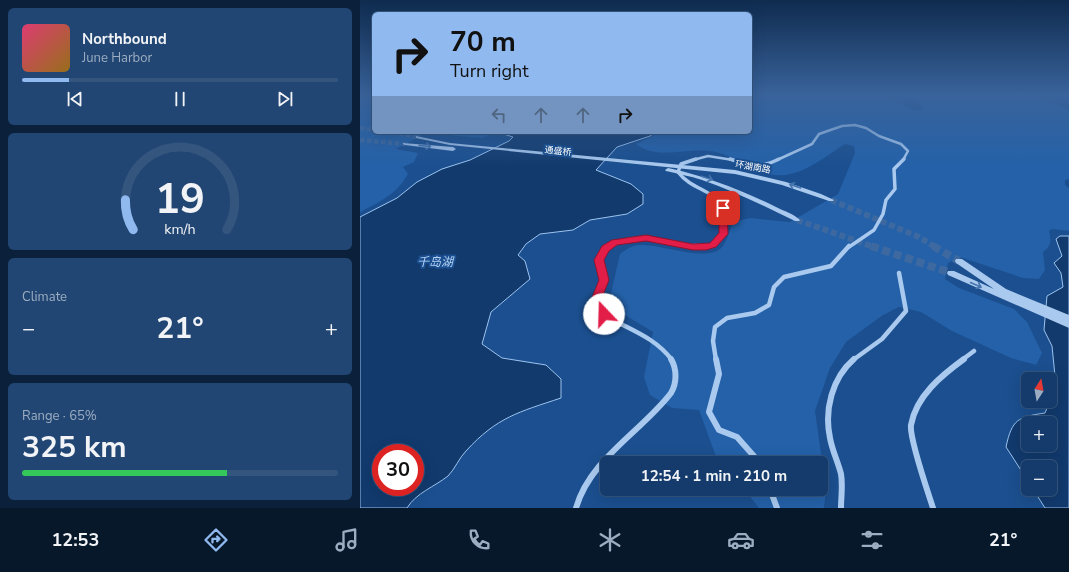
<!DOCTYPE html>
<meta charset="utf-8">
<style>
:root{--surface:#143b6b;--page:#214673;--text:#f1f3f6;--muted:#9dadc1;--line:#33557e;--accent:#90b9f0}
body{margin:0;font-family:"Nunito Sans","Noto Sans SC",sans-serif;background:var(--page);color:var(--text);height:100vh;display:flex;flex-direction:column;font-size:15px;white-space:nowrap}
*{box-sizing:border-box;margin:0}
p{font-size:13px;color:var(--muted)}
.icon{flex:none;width:22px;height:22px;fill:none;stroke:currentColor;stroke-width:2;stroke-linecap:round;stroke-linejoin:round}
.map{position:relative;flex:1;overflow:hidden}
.panel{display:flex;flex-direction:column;gap:8px;padding:8px;background:#0b203b;width:360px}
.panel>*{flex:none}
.hud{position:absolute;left:12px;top:12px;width:380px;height:122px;border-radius:6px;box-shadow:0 4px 16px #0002,0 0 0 1px var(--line);background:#90b9f0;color:#111;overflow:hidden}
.needle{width:26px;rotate:11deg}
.fabs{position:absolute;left:661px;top:372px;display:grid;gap:8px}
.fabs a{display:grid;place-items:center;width:36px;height:36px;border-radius:6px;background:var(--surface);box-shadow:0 4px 16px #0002,0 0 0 1px var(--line);font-size:20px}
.speed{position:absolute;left:12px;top:444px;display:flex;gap:8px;font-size:20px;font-weight:700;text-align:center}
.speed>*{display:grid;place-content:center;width:52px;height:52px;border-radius:50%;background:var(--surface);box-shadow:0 4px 16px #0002,0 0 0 1px var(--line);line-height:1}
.speed .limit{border:6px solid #d22;background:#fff;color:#111}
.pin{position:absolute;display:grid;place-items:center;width:34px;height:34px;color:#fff;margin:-17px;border-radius:8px;box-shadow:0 2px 6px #0006}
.me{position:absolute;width:44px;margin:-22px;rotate:339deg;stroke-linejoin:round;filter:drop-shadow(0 0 3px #0008)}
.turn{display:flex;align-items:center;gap:14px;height:84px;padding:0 12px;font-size:18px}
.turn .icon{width:52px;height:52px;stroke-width:2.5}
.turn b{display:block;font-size:28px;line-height:34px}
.lanes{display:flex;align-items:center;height:38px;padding:0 12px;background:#0003;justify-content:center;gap:20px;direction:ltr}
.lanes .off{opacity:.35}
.big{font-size:30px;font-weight:700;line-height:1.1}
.panel .widget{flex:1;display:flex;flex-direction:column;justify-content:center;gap:6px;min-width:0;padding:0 14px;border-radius:6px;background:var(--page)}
.panel .dial{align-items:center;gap:0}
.dial svg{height:104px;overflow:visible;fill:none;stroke:var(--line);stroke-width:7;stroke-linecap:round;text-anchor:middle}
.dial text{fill:var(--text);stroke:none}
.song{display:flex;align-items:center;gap:12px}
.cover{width:48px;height:48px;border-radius:6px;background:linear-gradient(135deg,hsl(340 70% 55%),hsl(40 70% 35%))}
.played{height:4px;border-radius:2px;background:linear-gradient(90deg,var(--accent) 15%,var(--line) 15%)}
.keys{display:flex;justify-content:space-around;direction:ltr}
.heat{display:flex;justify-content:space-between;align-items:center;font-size:22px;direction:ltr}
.charge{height:6px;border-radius:3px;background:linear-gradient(90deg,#34c759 65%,var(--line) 0)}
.trip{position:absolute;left:240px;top:456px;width:228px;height:40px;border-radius:6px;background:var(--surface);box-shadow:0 4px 16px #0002,0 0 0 1px var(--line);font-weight:700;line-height:40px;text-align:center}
.menu{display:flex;height:64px;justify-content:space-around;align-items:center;background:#08182b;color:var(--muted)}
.menu .icon{width:28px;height:28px}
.menu .selected{color:var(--accent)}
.menu b{font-size:18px;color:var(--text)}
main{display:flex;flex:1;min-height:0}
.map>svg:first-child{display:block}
.green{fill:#2461a8}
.water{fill:#123a6d;stroke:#9cc4f0;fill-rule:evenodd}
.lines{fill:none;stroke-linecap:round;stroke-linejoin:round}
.tertiary-tunnel-far2{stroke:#3d69a0;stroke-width:4.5;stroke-dasharray:4.5 2.5;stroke-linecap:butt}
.tertiary-tunnel-far1{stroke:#3d69a0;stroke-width:6;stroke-dasharray:6 3;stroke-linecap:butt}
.tertiary-tunnel{stroke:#3d69a0;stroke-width:8;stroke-dasharray:8 4;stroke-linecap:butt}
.minor-far3{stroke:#a9c9ee;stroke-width:2.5}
.minor-far2{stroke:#a9c9ee;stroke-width:3.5}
.minor-far1{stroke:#a9c9ee;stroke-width:4.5}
.minor{stroke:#a9c9ee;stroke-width:6}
.tertiary{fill:#a9c9ee;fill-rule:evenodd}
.oneway{stroke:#4674ac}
.route{fill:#e11d48;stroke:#92132f}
.labels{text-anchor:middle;stroke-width:4;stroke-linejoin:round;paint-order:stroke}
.far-street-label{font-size:9px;fill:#fff;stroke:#1b4f8f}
.water-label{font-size:12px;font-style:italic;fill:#b5d3f5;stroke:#1b4f8f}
</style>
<main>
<section class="panel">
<div class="widget">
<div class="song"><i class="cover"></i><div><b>Northbound</b><p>June Harbor</p></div></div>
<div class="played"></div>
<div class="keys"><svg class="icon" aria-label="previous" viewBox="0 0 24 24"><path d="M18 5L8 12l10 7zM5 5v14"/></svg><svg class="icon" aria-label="pause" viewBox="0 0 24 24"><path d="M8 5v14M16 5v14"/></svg><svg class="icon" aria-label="next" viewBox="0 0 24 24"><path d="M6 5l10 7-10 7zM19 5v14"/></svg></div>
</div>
<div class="widget dial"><svg viewBox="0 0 100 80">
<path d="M14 69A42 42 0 1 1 86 69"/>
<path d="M14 69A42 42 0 0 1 8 46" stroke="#90b9f0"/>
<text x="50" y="56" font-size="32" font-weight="700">19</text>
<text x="50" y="72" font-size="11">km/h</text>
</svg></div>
<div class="widget"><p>Climate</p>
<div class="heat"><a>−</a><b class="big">21°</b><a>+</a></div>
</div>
<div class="widget"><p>Range · 65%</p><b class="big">325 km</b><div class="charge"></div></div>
</section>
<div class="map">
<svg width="709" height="508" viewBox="0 0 709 508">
<rect width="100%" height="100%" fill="#1b4f8f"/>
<!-- green -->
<path class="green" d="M 0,94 L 14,94 L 14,132 L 128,132 L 133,134 L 122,138 L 66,133 L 36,149 L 58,153 L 54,162 L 43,167 L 48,174 C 37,194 20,202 0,212 Z
M 390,94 L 521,94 L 553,110 L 561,110 L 564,107 L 548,94 L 672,94 L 702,106 L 709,111 L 709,179 L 705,180 L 705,185 L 709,188 L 709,231 L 692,229 L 689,231 C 691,240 692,246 683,252 L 685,270 L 679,279 L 663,278 L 600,257 L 588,263 L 585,279 L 599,288 L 654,309 L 667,322 L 682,353 L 676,365 L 651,358 L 592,331 L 561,312 L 539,307 L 523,315 L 486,342 L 470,368 L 455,411 L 466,489 L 464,508 L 399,508 L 384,489 L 461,489 L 461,463 L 362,463 L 355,454 L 339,410 L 312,408 L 290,395 L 284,377 L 293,332 L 250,306 L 251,293 L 260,254 C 264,251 269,247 274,246 C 293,240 347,265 362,247 C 367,241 370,230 373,222 L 390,218 L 430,222 L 478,194 L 495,153 L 494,146 L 485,144 C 466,156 449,171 426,175 C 419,176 394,173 387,169 C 372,159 370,154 350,151 C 325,148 296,160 276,144 L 301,132 L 390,132 Z"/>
<!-- water -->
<path class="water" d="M 137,132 L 296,132 L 290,136 L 257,147 L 236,170 L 271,184 L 283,194 L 283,204 L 267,214 L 230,220 L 213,230 L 180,234 L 166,244 L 158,255 L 165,261 L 170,279 L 131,312 L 122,344 L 142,358 L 186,365 L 201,379 L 201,398 C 159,412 137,417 106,451 C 99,458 95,469 88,476 C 74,487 56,493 47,508 L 0,508 L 0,217 L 37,198 L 57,182 L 82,169 L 110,160 L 149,141 L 153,137 ZM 21,453 L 55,453 L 55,487 L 21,487 Z
M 700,236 L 709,236 L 709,508 L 685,508 L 673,489 L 690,489 L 690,467 L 668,467 L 668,481 L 646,447 C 652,419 658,417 685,413 L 696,386 L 692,346 L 684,330 L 687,296 L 703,287 L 701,273 L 694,263 L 702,256 L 696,239 ZM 668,423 L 690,423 L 690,445 L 668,445 Z"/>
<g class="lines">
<!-- tertiary-tunnel-far2 -->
<path class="tertiary-tunnel-far2" d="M 0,128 L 14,130
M 32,132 L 58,137
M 0,140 L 45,144"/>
<!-- tertiary-tunnel-far1 -->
<path class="tertiary-tunnel-far1" d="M 471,200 L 559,237 L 575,247
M 437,220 L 514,247"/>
<!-- tertiary-tunnel -->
<path class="tertiary-tunnel" d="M 511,246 L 591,273
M 573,246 L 599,261"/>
<!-- minor-far3 -->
<path class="minor-far3" d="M 333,160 L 348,156 L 373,160
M 417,160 L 452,144 L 459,134 L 482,126 L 495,125 L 506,128 L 519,136 L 541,144 L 548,151 L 543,160"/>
<!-- minor-far2 -->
<path class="minor-far2" d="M 336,159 L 321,164 L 318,172 C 335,195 371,189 363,227 C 361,239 357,243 346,247
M 370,159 C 390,166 399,169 419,159
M 249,247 C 275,230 305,242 332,247
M 489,247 L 514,230 L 523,214 L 526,200 L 535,189 L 534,169 L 544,159"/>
<!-- minor-far1 -->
<path class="minor-far1" d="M 251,246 L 245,250 L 239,260 L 244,280 L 236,300 C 239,304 240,310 243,314 C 249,319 258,323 265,326 C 283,335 299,343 312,360
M 326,246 L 350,246
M 356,360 L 353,341 L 355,327 L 367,318 L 395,313 L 409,305 L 414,287 L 424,277 L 471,266 L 489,246
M 493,360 L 522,339 L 546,311 L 539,273
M 602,360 L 614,351"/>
<!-- minor -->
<path class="minor" d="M 356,359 L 359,374 L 349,412 L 359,430 L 377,437 L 400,463
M 410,489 L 417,508
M 216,508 C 230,459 281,432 311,393 C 317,383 317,369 311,359
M 481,508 C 481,497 483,485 481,474 C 478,462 472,450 470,438 C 464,410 472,378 494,359
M 573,508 C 568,492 549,438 551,425 C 556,396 582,375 604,359"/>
<!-- tertiary -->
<path class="tertiary" d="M 56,136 L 90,143 L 375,170 L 426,182 L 461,194 L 474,200 L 473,201 L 469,201 L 422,185 L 375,174 L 90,145 L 56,138 Z
M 43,143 L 93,147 L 96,149 L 93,151 L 45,145 L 43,144 Z
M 308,168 C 346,176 381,190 416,207 C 424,211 434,214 440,220 L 439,221 L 435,221 C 404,206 374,191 342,180 C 330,176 318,174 306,171 L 305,170 Z
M 596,259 L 602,259 L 646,289 L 709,315 L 709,328 L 588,275 L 587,273 L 588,271 L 594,271 L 634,289 L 596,263 L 595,261 Z"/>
</g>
<!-- one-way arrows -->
<defs><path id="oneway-shaft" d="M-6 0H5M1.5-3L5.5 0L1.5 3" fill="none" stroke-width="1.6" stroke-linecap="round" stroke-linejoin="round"/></defs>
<g class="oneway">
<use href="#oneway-shaft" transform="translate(65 146) rotate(6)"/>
<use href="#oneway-shaft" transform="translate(347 178) rotate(18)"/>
<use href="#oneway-shaft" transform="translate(435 186) rotate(-161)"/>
<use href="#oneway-shaft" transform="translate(616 285) rotate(24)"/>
</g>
<!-- sky -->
<linearGradient id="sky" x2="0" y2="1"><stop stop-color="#0f2b4f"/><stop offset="0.57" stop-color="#39639b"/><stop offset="1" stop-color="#39639b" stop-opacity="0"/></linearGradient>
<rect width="709" height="166" fill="url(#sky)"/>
<!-- route -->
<path class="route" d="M 363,206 L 367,208 L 368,234 L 356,247 L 346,250 L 333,250 L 286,241 L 257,245 L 249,251 L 244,260 L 249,280 L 241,300 L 249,314 L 244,318 L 240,317 L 231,300 L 239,280 L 234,260 L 242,246 L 252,240 L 286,235 L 333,244 L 350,243 L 359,233 L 359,208 Z"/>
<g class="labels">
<!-- far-street labels -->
<g class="far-street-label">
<text transform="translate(198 151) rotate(6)" y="3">通盛桥</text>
<text transform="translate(393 167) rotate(10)" y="3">环湖南路</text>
</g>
<!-- water labels -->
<g class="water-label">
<text x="75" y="266">千岛湖</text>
</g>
</g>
</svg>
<div class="fabs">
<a><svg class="needle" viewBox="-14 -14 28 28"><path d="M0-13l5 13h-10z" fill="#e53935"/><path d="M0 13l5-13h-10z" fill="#9dadc1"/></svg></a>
<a>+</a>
<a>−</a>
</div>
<div class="speed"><div class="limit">30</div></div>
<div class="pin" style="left:363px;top:208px;background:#d93025"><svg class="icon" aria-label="arrive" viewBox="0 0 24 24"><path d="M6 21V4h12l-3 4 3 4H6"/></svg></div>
<svg class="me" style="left:244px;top:314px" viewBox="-20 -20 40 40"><circle r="19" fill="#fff"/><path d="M0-13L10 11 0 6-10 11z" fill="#e11d48"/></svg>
<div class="trip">12:54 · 1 min · 210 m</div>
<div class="hud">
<div class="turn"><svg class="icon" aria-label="right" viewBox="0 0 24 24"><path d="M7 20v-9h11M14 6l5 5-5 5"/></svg><div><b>70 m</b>Turn right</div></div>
<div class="lanes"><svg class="icon off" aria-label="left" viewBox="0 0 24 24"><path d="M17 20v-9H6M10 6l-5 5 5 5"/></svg><svg class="icon off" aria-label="ahead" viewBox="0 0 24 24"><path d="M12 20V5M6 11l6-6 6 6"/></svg><svg class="icon off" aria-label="ahead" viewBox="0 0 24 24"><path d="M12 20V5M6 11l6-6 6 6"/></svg><svg class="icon" aria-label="right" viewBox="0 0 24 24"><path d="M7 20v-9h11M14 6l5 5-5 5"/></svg></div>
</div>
</div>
</main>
<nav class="menu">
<b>12:53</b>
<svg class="icon selected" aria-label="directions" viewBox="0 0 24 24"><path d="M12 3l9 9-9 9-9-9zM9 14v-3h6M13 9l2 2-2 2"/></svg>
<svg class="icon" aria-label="music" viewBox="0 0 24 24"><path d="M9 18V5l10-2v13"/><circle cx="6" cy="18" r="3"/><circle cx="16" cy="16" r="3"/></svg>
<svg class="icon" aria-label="phone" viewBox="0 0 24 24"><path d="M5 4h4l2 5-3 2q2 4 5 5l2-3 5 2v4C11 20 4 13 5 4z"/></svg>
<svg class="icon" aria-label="climate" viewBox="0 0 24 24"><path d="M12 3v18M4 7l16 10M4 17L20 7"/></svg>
<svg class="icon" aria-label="car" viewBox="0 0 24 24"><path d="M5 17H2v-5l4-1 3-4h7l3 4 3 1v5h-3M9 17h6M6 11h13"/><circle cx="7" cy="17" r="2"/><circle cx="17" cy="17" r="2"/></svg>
<svg class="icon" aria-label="filters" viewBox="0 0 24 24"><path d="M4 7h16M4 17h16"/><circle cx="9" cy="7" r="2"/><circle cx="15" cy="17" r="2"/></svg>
<b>21°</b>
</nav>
